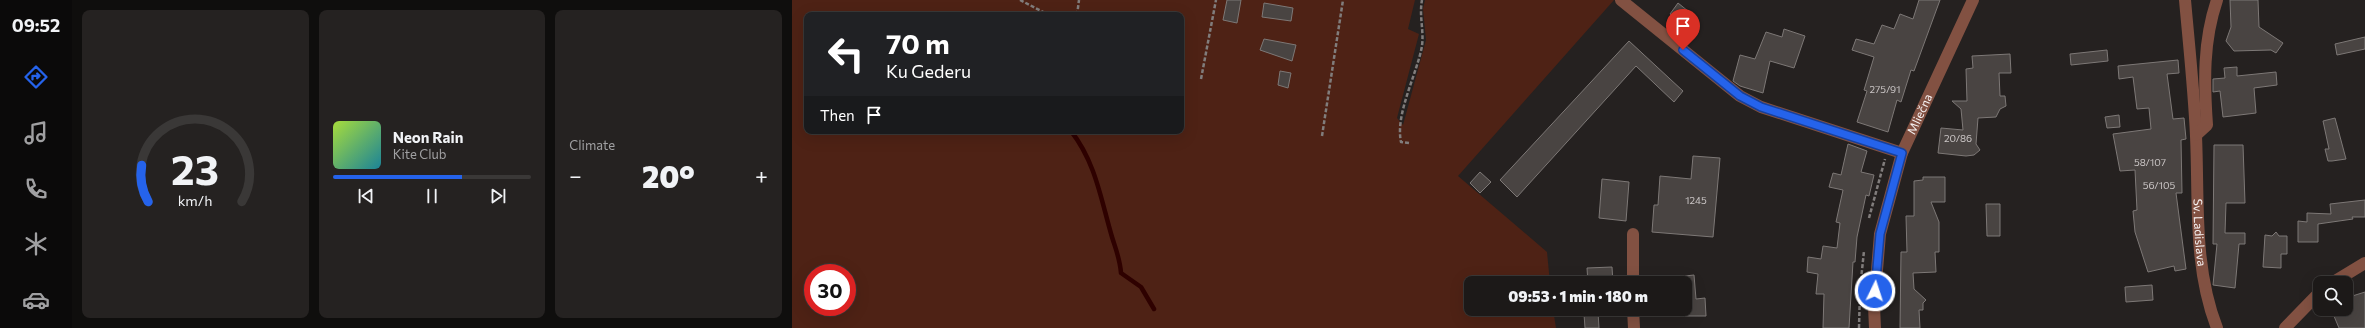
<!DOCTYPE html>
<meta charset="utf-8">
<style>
:root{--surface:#1c1918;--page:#252221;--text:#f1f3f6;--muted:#a0a0a2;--line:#3a3837;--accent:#2563eb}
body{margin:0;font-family:Commissioner,sans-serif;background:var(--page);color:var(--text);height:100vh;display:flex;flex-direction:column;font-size:15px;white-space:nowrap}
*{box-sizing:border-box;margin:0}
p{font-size:13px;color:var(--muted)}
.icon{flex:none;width:22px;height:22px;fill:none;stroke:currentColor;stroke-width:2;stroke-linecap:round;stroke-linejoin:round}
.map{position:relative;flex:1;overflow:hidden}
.details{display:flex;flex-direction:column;gap:10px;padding:10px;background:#0f0e0d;width:720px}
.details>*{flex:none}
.guide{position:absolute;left:12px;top:12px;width:380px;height:122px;border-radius:8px;box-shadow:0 4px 16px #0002,0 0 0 1px var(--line);background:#202124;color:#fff;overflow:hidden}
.tools{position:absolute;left:1521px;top:276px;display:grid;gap:8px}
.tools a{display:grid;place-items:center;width:40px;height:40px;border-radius:8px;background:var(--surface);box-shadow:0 4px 16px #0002,0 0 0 1px var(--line);font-size:20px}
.speed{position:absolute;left:12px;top:264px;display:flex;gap:8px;font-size:20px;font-weight:700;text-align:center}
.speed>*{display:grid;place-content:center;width:52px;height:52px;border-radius:50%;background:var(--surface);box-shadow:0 4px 16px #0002,0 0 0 1px var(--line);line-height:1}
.speed .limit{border:6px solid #d22;background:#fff;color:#111}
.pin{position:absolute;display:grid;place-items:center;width:34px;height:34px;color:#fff;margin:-41px -17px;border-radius:50% 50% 50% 0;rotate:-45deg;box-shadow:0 0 4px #0007}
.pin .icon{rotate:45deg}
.me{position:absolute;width:44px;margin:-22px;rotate:4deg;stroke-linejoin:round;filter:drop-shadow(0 0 3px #0008)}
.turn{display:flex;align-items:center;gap:14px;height:84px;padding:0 16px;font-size:18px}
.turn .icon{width:52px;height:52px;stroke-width:2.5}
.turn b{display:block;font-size:28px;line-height:34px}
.then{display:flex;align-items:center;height:38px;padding:0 16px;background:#0003;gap:8px;font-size:15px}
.big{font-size:30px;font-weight:800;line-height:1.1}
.details .tile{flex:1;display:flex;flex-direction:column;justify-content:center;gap:6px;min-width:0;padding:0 14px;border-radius:8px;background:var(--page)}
.details .dial{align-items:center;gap:0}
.dial svg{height:104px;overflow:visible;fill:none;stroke:var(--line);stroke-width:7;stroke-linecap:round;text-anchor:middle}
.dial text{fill:var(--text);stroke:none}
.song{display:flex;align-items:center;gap:12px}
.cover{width:48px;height:48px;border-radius:6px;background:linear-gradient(135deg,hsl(80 70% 55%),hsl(190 70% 35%))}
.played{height:4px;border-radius:2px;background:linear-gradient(90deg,var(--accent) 65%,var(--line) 65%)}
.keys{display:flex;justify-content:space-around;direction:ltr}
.heat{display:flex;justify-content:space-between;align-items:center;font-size:22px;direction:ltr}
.details .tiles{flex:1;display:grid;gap:10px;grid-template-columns:repeat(3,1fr)}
.trip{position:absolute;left:672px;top:276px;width:228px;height:40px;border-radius:8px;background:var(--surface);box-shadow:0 4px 16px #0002,0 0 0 1px var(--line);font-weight:800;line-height:40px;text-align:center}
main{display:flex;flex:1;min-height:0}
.dock{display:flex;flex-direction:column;width:72px;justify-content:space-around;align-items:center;background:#0b0a0a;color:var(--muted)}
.dock .icon{width:28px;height:28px}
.dock .active{color:var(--accent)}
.dock b{font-size:18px;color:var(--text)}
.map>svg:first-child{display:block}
.green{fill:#4e2215;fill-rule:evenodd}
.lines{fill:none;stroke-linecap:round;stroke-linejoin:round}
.stream{stroke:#2e0100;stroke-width:4.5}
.building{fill:#494442;stroke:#7d7876}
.path{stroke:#817d7c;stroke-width:2.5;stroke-dasharray:4 2;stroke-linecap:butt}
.minor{stroke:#825142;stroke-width:12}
.route-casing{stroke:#184099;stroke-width:10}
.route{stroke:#2563eb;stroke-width:7}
.labels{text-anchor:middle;stroke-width:4;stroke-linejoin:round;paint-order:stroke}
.number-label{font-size:10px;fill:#cbc6c6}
.street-label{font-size:12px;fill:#f6f2f2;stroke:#252120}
</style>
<main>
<nav class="dock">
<b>09:52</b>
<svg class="icon active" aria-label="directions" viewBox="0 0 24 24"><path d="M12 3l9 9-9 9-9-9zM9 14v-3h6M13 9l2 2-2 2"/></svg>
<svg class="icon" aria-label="music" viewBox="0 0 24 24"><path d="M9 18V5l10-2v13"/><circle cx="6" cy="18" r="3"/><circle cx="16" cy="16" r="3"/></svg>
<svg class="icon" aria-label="phone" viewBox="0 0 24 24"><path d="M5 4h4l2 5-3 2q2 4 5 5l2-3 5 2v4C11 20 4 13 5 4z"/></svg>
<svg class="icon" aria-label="climate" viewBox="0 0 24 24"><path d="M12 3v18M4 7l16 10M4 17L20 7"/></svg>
<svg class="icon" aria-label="car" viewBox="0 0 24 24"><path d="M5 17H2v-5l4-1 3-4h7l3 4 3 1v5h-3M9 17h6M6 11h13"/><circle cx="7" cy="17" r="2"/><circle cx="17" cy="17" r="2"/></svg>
</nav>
<section class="details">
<div class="tiles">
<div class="tile dial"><svg viewBox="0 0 100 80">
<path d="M14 69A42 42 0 1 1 86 69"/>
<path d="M14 69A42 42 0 0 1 9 41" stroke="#2563eb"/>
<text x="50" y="56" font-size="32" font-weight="700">23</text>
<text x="50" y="72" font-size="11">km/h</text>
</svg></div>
<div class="tile">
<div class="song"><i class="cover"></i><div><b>Neon Rain</b><p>Kite Club</p></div></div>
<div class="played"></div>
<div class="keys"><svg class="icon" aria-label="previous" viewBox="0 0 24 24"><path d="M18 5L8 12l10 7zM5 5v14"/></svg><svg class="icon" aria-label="pause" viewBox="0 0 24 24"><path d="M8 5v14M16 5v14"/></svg><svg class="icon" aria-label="next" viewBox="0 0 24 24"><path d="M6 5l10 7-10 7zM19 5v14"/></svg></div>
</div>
<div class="tile"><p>Climate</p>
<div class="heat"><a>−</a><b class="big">20°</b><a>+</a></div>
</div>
</div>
</section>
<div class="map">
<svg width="1573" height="328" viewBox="0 0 1573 328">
<rect width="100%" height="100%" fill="#252120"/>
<!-- green -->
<path class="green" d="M 0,0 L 623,0 L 616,29 L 627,34 L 605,118 L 611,125 L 634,40 L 631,9 L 633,0 L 822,0 L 666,176 L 755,252 L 758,283 L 679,283 L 679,309 L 761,309 L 764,328 L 0,328 ZM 15,15 L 389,15 L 389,131 L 15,131 ZM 21,273 L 55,273 L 55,307 L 21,307 Z"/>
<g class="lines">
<!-- stream -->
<path class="stream" d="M 279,131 C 304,163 309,200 320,237 C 324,250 328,259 329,273 L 349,287 L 362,309"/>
</g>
<!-- building -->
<path class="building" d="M 435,0 L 449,0 L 445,23 L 431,20 Z
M 1127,0 L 1148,0 L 1122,71 L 1119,70 L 1109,102 L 1105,100 L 1096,132 L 1065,122 L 1075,91 L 1072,90 L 1082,57 L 1060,50 L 1064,39 L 1082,44 L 1090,25 L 1102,29 L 1108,14 L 1121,19 Z
M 1438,0 L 1466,0 L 1467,27 L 1491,43 L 1484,53 L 1479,50 L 1442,51 L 1434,41 L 1439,27 Z
M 472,3 L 501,8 L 499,21 L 470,17 Z
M 886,3 L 896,11 L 888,22 L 878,14 Z
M 992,29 L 1013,36 L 1002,68 L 978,61 L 971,93 L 948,86 L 941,81 L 948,55 L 963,59 L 974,32 L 990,37 Z
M 1573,37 L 1573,49 L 1545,55 L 1543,44 Z
M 472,39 L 504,45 L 500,61 L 468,50 Z
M 837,41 L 891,91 L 882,102 L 844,66 L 725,197 L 708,180 Z
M 1315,50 L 1316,61 L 1279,65 L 1278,54 Z
M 1218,54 L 1219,73 L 1207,73 L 1208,96 L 1213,96 L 1214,106 L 1208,109 L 1204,117 L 1186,118 L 1184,144 L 1188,150 L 1182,155 L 1174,156 L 1146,153 L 1149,128 L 1171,130 L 1169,109 L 1160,101 L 1175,101 L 1174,69 L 1181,68 L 1180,56 Z
M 1386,60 L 1387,73 L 1375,74 L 1381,119 L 1392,118 L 1394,139 L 1389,140 L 1390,193 L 1384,193 L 1394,269 L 1383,271 L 1382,266 L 1356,272 L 1343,232 L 1341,211 L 1345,210 L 1343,170 L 1328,171 L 1321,134 L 1359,129 L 1357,108 L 1345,109 L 1341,77 L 1327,79 L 1326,66 Z
M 1445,67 L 1445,76 L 1484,72 L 1485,85 L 1462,88 L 1464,113 L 1431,117 L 1428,91 L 1421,92 L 1421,79 L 1433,78 L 1432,68 Z
M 488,71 L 499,73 L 496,88 L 486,85 Z
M 1327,115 L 1328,127 L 1315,128 L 1313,117 Z
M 1543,118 L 1554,159 L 1540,161 L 1536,161 L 1533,149 L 1537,149 L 1531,121 Z
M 1056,144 L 1075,151 L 1069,172 L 1082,175 L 1077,196 L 1074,195 L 1065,237 L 1063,262 L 1061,262 L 1057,328 L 1031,328 L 1032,294 L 1024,294 L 1026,274 L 1015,272 L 1016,257 L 1029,259 L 1031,246 L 1045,248 L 1048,223 L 1044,222 L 1051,190 L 1037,187 L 1041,173 L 1049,175 Z
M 1422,145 L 1451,145 L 1453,203 L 1434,203 L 1433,233 L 1453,233 L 1453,244 L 1447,244 L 1443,288 L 1421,285 L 1425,244 L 1421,244 Z
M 901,156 L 928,158 L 921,237 L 860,232 L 862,205 L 866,205 L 868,176 L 899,179 Z
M 688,172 L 699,182 L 688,193 L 678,183 Z
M 1131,177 L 1153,177 L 1153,202 L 1139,202 L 1147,222 L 1147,252 L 1143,252 L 1144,272 L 1121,273 L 1122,289 L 1134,300 L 1131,303 L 1131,310 L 1127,310 L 1128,328 L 1108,328 L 1109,252 L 1115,252 L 1114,216 L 1122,216 L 1122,181 L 1131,180 Z
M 810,179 L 837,182 L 834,221 L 807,218 Z
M 1573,200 L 1573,217 L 1560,217 L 1561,219 L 1526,224 L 1526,242 L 1506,242 L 1506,221 L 1515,222 L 1515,213 L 1539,214 L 1538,204 Z
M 1194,204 L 1208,204 L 1208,236 L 1195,236 Z
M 1484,232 L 1487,236 L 1495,236 L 1495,254 L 1489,254 L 1489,268 L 1471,267 L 1473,235 L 1480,236 Z
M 820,267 L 821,283 L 796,283 L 795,268 Z
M 902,275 L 904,299 L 913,298 L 914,316 L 893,316 L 893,276 Z
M 1360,285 L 1361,300 L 1334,302 L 1333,287 Z
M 1573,292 L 1573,328 L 1547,328 L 1539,309 L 1554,309 L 1554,298 Z
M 806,312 L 807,328 L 793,328 L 792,314 Z"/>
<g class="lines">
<!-- path -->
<path class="path" d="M 228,0 L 257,15
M 285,15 L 287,0
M 409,79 L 424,0
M 530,136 L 551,0
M 617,143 L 609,142 C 603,114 625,74 630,46 C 632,30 627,16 630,0
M 1077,218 L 1093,159
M 1067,328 L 1068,289 L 1072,251"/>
<!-- minor -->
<g class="minor">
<path d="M 829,0 L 948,96 L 969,107 L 1110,153"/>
<path id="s1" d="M 1393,0 C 1397,45 1402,91 1404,136 C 1407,201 1401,266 1425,328"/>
<path d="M 1404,135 L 1415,125 C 1412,82 1411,41 1425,0"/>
<path d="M 841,283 L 841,234"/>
<path d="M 1540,283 L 1573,263"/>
<path d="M 841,309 L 842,328"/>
<path id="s2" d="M 1083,328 L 1082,306 L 1088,234 L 1110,153 L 1181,0"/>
<path d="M 1493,328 L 1528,292"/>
</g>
</g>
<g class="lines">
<!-- route casing -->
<g class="route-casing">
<path id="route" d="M 891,50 L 948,96 L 969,107 L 1110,153 L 1088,234 L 1083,291"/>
</g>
<!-- route -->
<use href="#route" class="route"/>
</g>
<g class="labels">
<!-- number labels -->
<g class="number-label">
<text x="1093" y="93">275/91</text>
<text x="1166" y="142">20/86</text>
<text x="1358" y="166">58/107</text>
<text x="1367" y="189">56/105</text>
<text x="904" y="204">1245</text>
</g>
<!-- street labels -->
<g class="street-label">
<text dy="4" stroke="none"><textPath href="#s2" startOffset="221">Mliečna</textPath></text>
<text dy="4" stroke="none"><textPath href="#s1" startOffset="233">Sv. Ladislava</textPath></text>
</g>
</g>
</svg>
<div class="tools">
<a><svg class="icon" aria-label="search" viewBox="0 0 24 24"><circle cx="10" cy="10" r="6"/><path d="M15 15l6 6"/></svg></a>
</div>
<div class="speed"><div class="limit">30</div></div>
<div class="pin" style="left:891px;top:50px;background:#d93025"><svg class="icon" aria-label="arrive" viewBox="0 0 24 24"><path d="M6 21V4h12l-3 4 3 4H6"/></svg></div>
<svg class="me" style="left:1083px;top:291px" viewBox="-20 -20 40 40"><circle r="17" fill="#2563eb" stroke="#fff" stroke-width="3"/><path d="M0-11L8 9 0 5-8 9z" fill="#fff"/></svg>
<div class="trip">09:53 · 1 min · 180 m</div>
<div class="guide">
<div class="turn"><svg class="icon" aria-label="left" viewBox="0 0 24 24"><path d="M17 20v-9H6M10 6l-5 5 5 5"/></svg><div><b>70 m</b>Ku Gederu</div></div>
<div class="then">Then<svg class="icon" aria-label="arrive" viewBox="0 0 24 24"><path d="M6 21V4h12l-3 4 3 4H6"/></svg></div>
</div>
</div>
</main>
